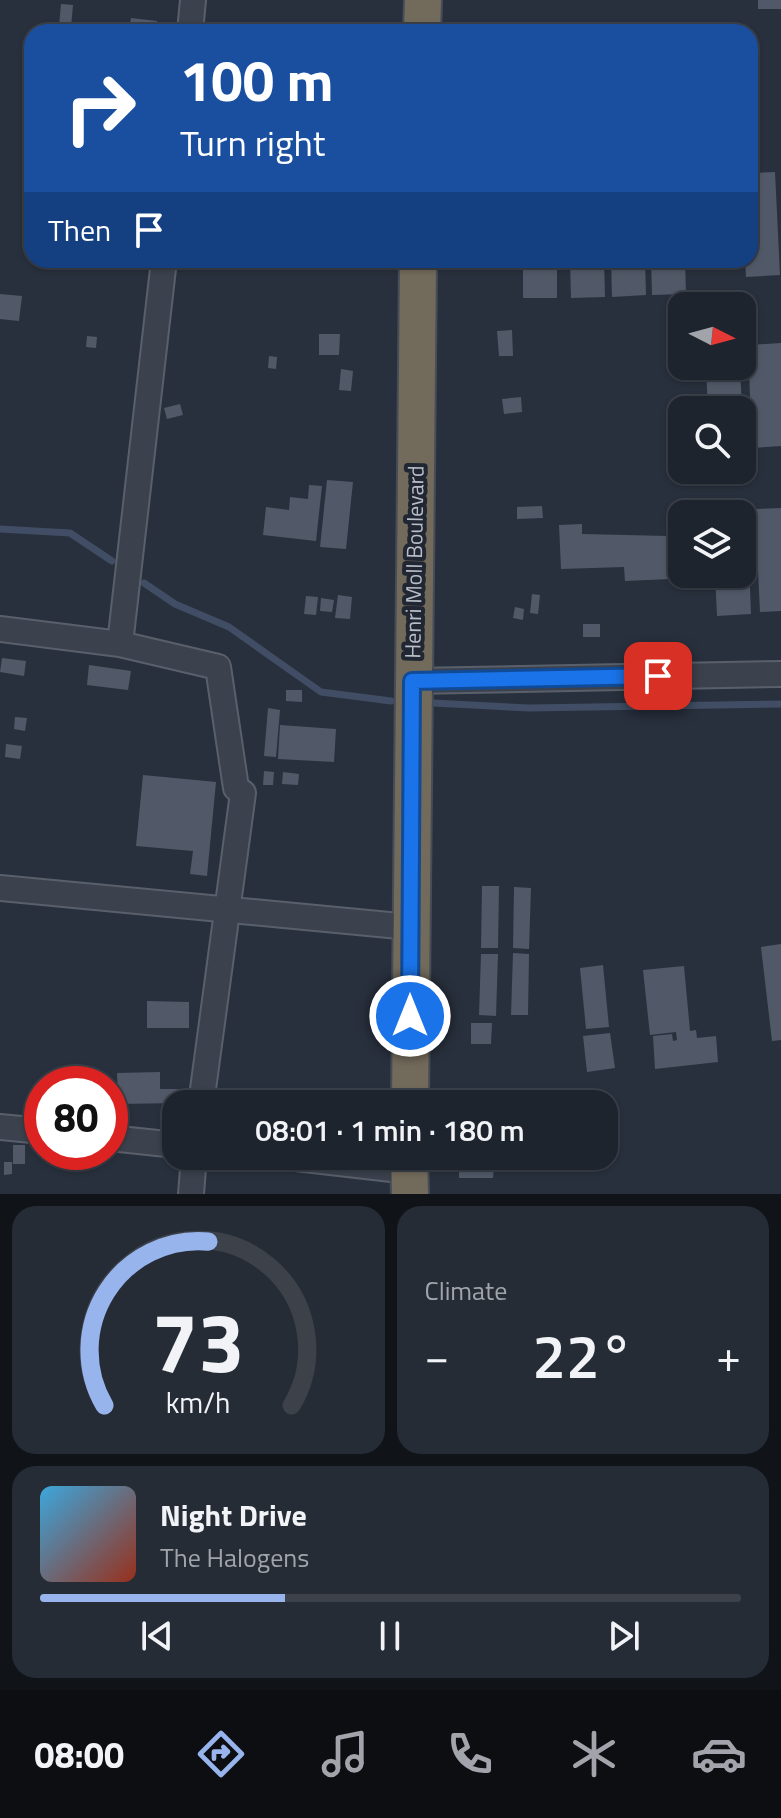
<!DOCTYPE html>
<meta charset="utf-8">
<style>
:root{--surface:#1e242e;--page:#262c36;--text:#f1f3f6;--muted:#a1a4aa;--line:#3c414a;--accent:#98b4ed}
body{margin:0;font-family:"Titillium Web",sans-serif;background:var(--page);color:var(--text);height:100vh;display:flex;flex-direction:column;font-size:30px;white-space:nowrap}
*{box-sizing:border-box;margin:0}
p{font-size:26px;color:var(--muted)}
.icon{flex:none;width:44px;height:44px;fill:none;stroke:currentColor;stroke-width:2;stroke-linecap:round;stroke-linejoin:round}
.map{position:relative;height:1194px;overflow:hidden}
.panel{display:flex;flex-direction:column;gap:12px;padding:12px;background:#101419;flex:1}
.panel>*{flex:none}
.guide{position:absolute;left:24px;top:24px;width:734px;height:244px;border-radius:24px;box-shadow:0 2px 6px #0004,0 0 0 2px var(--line);background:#1a4fa0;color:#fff;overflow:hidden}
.needle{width:52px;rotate:96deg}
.fabs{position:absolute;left:668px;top:292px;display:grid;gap:16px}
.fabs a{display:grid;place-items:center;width:88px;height:88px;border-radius:16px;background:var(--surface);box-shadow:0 2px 6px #0004,0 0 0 2px var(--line);font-size:40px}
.speed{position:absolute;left:24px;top:1066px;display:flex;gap:16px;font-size:40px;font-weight:700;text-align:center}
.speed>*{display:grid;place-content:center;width:104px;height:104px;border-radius:50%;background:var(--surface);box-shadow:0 2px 6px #0004,0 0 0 2px var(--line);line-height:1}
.speed .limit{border:12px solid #d22;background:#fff;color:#111}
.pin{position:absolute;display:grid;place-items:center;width:68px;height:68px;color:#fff;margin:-34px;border-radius:16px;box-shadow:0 4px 12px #0006}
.me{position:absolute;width:88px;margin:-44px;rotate:0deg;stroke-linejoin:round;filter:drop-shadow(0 0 6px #0008)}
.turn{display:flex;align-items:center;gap:28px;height:168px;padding:0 24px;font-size:36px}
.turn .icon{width:104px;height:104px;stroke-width:2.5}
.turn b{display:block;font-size:56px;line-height:68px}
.then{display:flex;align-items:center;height:76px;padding:0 24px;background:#0003;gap:16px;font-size:30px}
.big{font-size:60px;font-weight:600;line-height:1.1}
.panel .widget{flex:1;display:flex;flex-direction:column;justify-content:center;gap:12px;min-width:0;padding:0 28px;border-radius:24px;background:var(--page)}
.panel .dial{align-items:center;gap:0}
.dial svg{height:208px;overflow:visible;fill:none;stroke:var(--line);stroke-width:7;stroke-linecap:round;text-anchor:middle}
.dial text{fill:var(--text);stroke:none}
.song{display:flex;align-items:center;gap:24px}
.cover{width:96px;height:96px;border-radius:12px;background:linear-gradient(135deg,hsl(200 70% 55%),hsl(10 70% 35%))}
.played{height:8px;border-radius:4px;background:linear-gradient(90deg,var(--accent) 35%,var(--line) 35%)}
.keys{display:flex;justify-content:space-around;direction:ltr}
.heat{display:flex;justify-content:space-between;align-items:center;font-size:44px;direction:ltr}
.panel .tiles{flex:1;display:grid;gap:12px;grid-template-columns:1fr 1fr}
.widget:last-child{grid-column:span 2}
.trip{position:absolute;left:162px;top:1090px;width:456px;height:80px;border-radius:24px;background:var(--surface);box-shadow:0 2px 6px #0004,0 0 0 2px var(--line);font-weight:600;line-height:80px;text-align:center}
.menu{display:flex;height:128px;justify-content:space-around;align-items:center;background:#0c0e12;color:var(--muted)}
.menu .icon{width:56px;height:56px}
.menu .current{color:var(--accent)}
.menu b{font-size:36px;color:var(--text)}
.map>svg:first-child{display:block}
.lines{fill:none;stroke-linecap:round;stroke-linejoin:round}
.stream{stroke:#404d64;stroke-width:7}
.building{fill:#515968}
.minor-casing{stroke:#59606b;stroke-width:28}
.highway-casing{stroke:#464d58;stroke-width:40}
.minor{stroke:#3c424d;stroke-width:24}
.highway{stroke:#726a5a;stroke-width:36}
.route-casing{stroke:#114b97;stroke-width:20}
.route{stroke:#1a73e8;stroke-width:14}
.labels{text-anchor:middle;stroke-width:8;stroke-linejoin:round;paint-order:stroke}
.street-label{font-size:22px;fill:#b8bdc8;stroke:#202732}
</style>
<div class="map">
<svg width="781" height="1194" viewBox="0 0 781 1194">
<rect width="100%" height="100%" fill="#28303d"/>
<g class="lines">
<!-- stream -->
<path class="stream" d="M 0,529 L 70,533 L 112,561
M 144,583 L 175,604 L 229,627 L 321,692 L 391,701
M 433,703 L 529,708 L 781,704"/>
</g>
<!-- building -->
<path class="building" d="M 758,0 L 781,0 L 781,9 L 758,9 Z
M 61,4 L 73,5 L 71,27 L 59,26 Z
M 131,18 L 157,21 L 156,32 L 129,32 Z
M 775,172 L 780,275 L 746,277 L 745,260 L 750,260 L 750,173 Z
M 523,260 L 557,260 L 557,298 L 523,298 Z
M 570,260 L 604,260 L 605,297 L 571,298 Z
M 611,260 L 645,260 L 646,295 L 612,297 Z
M 651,260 L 685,260 L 686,294 L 652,295 Z
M 0,294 L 22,296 L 19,321 L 0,319 Z
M 512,330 L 513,356 L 499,356 L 497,331 Z
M 319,334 L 340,334 L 339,355 L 319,355 Z
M 87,336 L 97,337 L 96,348 L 86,347 Z
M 781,343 L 781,446 L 752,448 L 748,345 Z
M 269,356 L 277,357 L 276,369 L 268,368 Z
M 706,366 L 740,366 L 742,410 L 708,410 Z
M 341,369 L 353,371 L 351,391 L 339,390 Z
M 521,397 L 522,412 L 504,414 L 502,399 Z
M 180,404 L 183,415 L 167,419 L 164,408 Z
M 327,480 L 353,482 L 346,549 L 320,547 Z
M 309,485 L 322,486 L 316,541 L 263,535 L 266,507 L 289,510 L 290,497 L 308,499 Z
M 542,506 L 543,518 L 517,519 L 517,507 Z
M 781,508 L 781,611 L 760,612 L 755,509 Z
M 736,511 L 747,511 L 751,614 L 717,616 L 715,574 L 742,574 L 742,514 Z
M 582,524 L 582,534 L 668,536 L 670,579 L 625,581 L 624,567 L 561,569 L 559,525 Z
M 532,594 L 540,595 L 538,614 L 530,613 Z
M 338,595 L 352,597 L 350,619 L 335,618 Z
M 306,596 L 318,597 L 316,615 L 304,614 Z
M 321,598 L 334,600 L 332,612 L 320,611 Z
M 515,607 L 524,609 L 523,620 L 513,618 Z
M 583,624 L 600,624 L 600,637 L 583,637 Z
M 2,658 L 26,661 L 24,676 L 0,672 Z
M 89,665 L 131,671 L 128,690 L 87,685 Z
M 286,690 L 302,690 L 302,702 L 286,701 Z
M 268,708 L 280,710 L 276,757 L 264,756 Z
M 15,717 L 27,718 L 25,731 L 14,729 Z
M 280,725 L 336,729 L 334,762 L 278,759 Z
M 6,744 L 22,746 L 20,759 L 5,757 Z
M 264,771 L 274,772 L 273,785 L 263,785 Z
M 283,772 L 299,774 L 298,785 L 282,784 Z
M 143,775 L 216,782 L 207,876 L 190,874 L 193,851 L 136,846 Z
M 482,886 L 499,886 L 498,948 L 481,948 Z
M 514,887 L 531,888 L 529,949 L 513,948 Z
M 781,944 L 781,1040 L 772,1041 L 761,947 Z
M 513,953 L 529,954 L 528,1015 L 511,1015 Z
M 481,954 L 498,954 L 496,1016 L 479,1015 Z
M 603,965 L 609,1027 L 586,1029 L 580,968 Z
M 684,966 L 690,1031 L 696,1030 L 697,1038 L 716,1036 L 718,1062 L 655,1069 L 653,1036 L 672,1034 L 673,1041 L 677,1040 L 676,1032 L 650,1035 L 643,970 Z
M 147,1001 L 189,1002 L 189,1028 L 147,1028 Z
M 471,1023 L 492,1023 L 491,1044 L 471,1044 Z
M 610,1033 L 615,1068 L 587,1072 L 583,1036 Z
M 160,1072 L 160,1089 L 180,1089 L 180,1103 L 118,1104 L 117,1073 Z
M 13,1145 L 25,1145 L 25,1164 L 13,1164 Z
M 458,1156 L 475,1156 L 475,1163 L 457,1163 Z
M 4,1162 L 12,1162 L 12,1174 L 4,1175 Z
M 459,1166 L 494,1167 L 493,1178 L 459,1178 Z"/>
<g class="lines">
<!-- minor casing -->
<g class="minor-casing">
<path id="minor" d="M 190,32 L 193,0
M 0,629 L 120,644 L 218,667 L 236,788 L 243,793 L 201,1104
M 120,644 L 164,260
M 412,681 L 781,674
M 0,888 L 410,927
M 0,1127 L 42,1131
M 110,1138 L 176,1145
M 278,1156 L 409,1171
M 191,1194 L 194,1156"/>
</g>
<!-- highway casing -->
<g class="highway-casing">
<path id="highway" d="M 422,32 L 423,0
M 410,1104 L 418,260
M 409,1156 L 410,1194"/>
</g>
<!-- minor -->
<use href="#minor" class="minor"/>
<!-- highway -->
<use href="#highway" class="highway"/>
</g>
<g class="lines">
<!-- route casing -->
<g class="route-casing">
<path id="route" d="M 410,1016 L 412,681 L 658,676"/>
</g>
<!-- route -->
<use href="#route" class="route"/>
</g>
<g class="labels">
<!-- street labels -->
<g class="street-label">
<text transform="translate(414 562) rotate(-89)" y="8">Henri Moll Boulevard</text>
</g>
</g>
</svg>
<div class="fabs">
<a><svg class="needle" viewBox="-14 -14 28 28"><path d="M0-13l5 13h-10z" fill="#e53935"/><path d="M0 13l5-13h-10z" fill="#a1a4aa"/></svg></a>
<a><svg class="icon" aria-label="search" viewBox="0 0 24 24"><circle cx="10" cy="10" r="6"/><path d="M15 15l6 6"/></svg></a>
<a><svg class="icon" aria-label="layers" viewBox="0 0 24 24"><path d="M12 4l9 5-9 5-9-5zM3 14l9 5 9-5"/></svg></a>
</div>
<div class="speed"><div class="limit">80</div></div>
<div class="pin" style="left:658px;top:676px;background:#d93025"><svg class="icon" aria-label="arrive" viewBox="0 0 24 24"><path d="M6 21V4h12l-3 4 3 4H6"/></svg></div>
<svg class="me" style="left:410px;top:1016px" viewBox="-20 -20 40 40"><circle r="17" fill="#1a73e8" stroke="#fff" stroke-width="3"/><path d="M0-11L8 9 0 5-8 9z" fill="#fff"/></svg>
<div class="trip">08:01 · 1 min · 180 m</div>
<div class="guide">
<div class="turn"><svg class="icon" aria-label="right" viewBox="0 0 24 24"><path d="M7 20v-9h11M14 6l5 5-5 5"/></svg><div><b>100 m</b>Turn right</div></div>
<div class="then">Then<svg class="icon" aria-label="arrive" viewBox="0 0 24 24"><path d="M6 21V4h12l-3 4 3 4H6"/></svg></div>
</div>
</div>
<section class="panel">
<div class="tiles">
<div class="widget dial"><svg viewBox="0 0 100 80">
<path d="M14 69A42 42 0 1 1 86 69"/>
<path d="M14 69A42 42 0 0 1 54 6" stroke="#98b4ed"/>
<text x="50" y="56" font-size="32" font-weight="700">73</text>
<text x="50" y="72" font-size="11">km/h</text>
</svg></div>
<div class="widget"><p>Climate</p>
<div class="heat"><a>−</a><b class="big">22°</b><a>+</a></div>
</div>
<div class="widget">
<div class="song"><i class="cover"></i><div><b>Night Drive</b><p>The Halogens</p></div></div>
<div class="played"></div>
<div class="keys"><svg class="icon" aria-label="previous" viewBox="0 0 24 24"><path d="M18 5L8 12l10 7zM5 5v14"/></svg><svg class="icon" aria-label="pause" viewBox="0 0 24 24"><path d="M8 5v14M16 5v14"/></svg><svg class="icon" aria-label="next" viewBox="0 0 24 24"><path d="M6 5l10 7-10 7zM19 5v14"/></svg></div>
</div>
</div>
</section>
<nav class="menu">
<b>08:00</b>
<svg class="icon current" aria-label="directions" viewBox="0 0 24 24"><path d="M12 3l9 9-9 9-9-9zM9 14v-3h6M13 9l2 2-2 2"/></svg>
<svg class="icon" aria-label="music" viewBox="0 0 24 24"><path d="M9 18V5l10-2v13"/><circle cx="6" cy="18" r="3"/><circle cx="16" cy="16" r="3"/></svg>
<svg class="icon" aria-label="phone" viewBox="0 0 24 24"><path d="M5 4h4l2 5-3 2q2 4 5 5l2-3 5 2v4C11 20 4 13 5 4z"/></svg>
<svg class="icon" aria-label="climate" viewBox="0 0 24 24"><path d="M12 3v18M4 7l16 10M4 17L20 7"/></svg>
<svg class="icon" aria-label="car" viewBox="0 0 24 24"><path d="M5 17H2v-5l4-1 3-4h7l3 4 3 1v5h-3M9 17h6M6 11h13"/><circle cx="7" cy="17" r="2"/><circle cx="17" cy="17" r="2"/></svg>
</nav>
